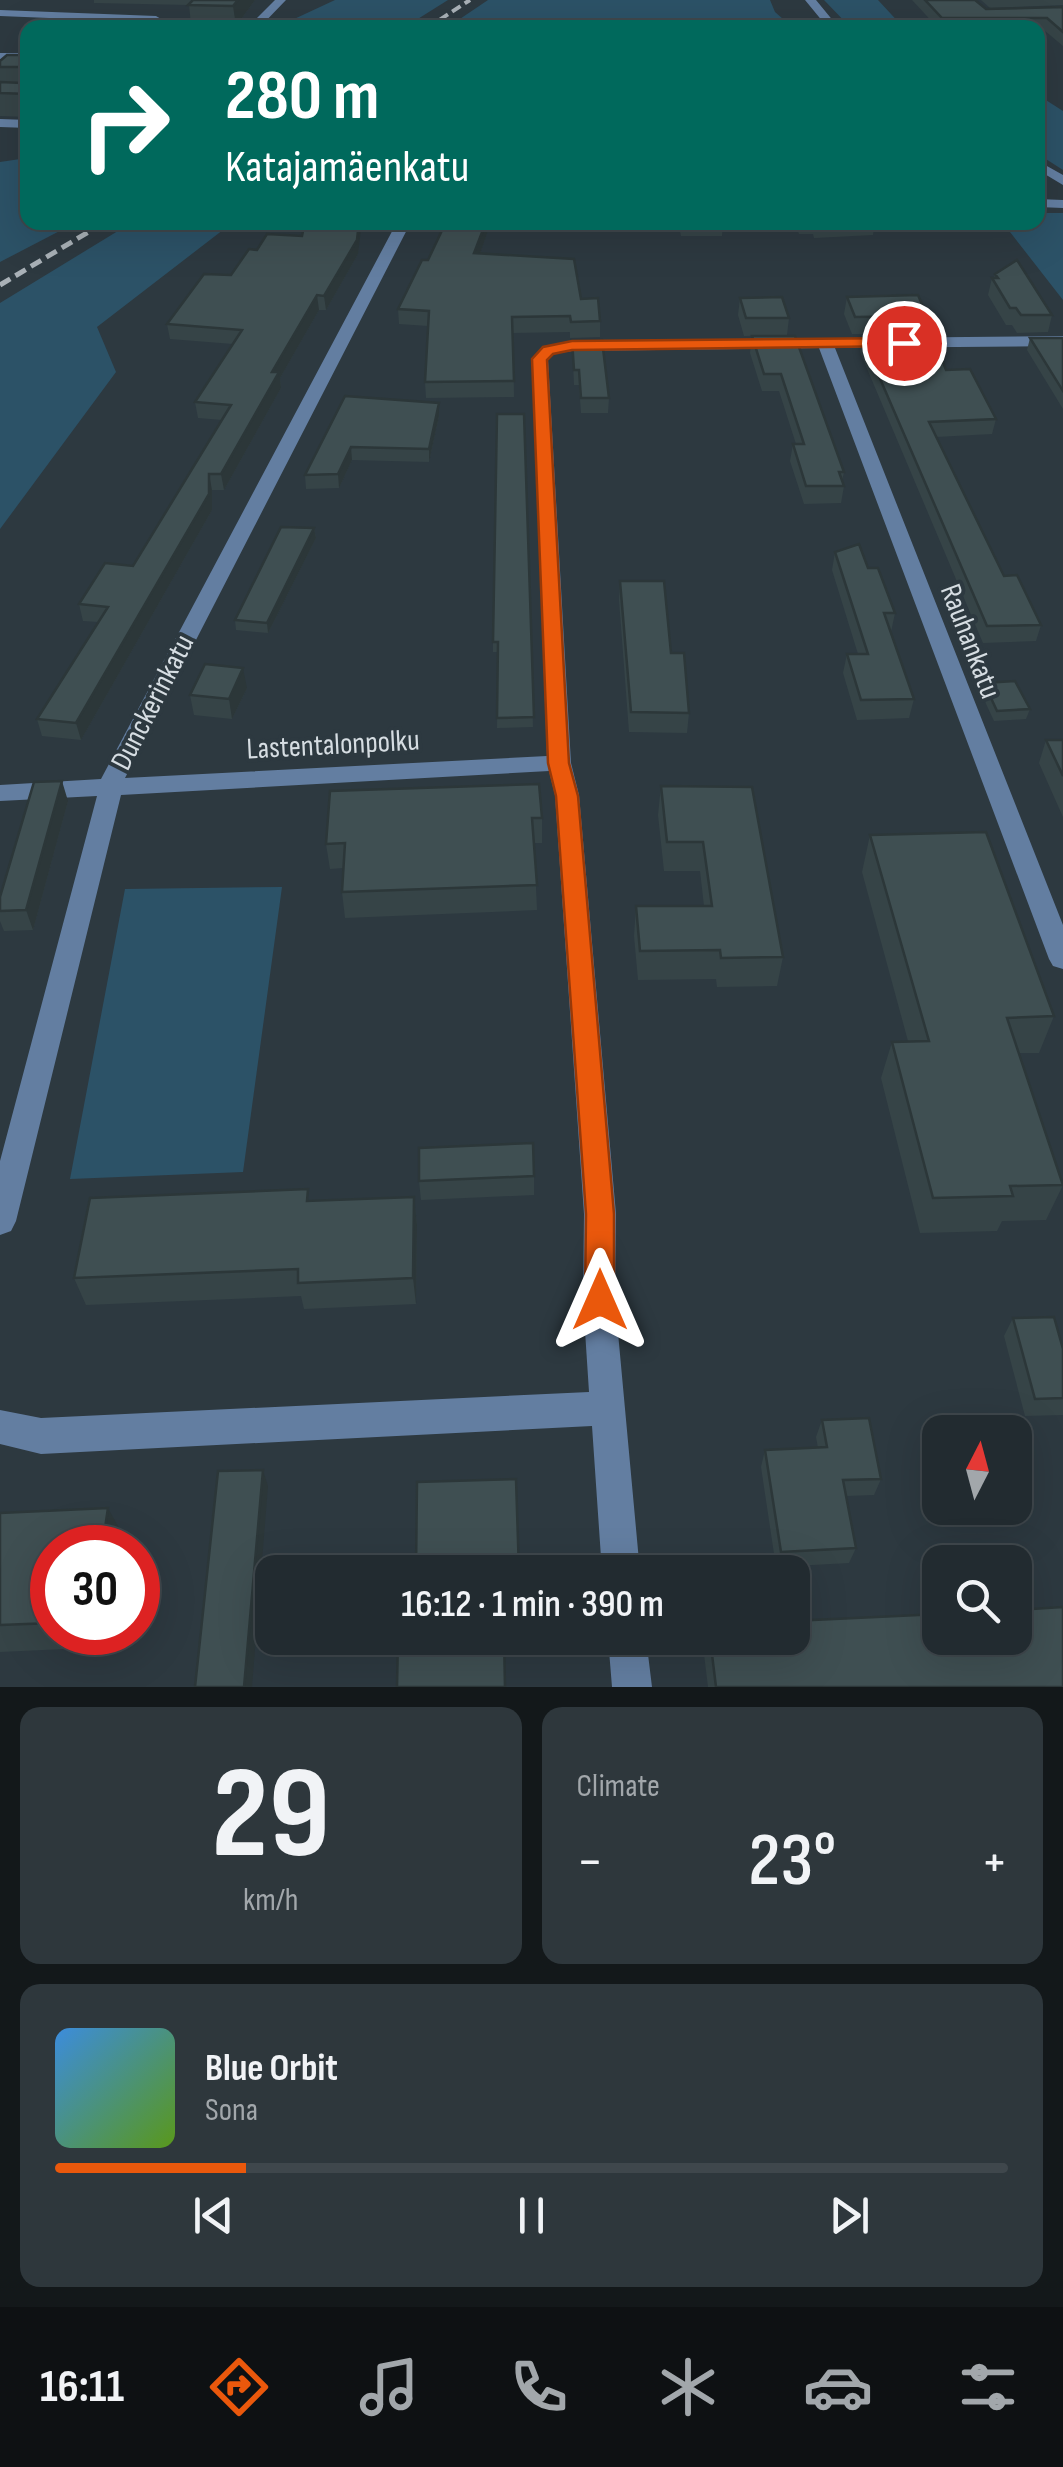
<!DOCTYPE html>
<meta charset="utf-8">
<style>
:root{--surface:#222b30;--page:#2e373c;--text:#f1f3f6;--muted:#a2a7ab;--line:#3f474c;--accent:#ea580c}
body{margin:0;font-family:"Sofia Sans Condensed",sans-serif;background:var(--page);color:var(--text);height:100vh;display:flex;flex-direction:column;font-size:38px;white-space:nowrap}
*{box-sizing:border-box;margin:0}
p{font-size:32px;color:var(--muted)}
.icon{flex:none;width:55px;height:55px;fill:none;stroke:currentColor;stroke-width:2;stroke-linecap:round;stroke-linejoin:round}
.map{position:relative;height:1687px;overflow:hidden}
.panel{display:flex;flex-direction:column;gap:20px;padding:20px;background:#13181a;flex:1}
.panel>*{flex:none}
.top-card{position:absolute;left:20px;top:20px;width:1025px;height:210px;border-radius:20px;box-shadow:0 10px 40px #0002,0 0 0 2px var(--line);background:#00695c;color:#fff;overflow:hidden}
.needle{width:65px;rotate:6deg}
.tools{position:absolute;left:922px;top:1415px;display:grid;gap:20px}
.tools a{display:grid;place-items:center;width:110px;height:110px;border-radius:20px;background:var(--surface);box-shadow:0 10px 40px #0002,0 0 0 2px var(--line);font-size:50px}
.speed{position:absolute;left:30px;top:1525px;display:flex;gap:20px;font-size:50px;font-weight:700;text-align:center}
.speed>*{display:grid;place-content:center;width:130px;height:130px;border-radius:50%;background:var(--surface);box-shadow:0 10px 40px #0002,0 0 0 2px var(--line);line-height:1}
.speed .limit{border:15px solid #d22;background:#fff;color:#111}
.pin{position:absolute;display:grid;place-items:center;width:85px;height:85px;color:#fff;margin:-42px;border:5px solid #fff;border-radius:50%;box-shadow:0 2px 10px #0007}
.me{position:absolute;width:110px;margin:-55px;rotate:0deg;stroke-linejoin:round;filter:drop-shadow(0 0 8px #0008)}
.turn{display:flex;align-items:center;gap:35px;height:210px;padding:0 40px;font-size:45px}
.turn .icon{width:130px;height:130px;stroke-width:2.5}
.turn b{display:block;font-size:70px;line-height:85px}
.big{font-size:75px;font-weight:600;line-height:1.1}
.panel .widget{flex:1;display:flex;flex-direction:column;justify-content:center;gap:15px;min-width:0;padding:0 35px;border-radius:20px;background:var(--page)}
.panel .dial{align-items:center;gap:0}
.dial b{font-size:130px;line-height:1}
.song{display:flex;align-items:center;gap:30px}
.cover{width:120px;height:120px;border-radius:15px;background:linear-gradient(135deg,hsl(210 70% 55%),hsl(90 70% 35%))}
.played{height:10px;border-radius:5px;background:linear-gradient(90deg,var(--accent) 20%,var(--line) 20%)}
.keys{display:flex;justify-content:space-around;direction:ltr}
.heat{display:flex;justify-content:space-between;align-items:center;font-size:55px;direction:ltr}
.panel .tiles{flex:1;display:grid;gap:20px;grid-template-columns:1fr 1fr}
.widget:last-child{grid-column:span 2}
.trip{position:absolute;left:255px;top:1555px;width:555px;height:100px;border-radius:20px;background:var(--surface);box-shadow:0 10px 40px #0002,0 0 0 2px var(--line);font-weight:600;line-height:100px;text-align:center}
.tab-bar{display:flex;height:160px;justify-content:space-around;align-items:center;background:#0e1113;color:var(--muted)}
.tab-bar .icon{width:70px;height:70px}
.tab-bar .on{color:var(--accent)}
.tab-bar b{font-size:45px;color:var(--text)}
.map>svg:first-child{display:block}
.green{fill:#2c5267}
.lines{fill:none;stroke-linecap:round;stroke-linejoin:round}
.minor{fill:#637ea1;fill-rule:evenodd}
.rail-far1{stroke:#a9b1b7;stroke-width:4;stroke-dasharray:10 5;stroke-linecap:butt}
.rail{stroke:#a9b1b7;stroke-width:5;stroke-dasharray:12 6;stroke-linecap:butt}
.wall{fill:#364447}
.shaded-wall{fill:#2c3739}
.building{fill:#3f4f52;stroke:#2c3739;stroke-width:2.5}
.route{fill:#ea580c;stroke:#983908;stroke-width:2.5}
.labels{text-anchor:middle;stroke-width:8;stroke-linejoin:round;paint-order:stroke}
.street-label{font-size:30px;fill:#d6dde2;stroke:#2d3940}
</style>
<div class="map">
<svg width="1063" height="1687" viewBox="0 0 1063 1687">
<rect width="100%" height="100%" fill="#2d3940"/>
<!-- green -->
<path class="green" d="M 335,0 L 448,0 L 405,27 L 277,27 Z
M 488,0 L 770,0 L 775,12 L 792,27 L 448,27 Z
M 824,0 L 878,0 L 903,27 L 850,27 Z
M 1038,95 L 1063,111 L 1063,170 L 1038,154 Z
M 27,158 L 28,222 L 75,223 L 0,262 L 0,162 Z
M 1038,213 L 1063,213 L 1063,300 L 1003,223 L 1038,222 Z
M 131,223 L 232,223 L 97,327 L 116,372 L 0,529 L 0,303 Z
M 282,887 L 243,1172 L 70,1179 L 125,889 Z"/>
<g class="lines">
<!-- minor -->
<path class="minor" d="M 275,0 L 286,0 L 259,28 L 247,28 Z
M 805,0 L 816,0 L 839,28 L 828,28 Z
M 0,10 L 156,16 L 161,19 L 154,28 L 142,28 L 147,22 L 0,16 Z
M 0,53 L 28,53 L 28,59 L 0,59 Z
M 0,119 L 28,120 L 28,128 L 0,127 Z
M 1038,161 L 1063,175 L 1063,185 L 1038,170 Z
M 1038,199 L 1063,200 L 1063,208 L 1038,207 Z
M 397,222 L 411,222 L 125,778 L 547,756 L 532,359 L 542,347 L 572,341 L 1063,336 L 1063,346 L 835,348 L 1063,925 L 1063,969 L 1053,966 L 1049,959 L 819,348 L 572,351 L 553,354 L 548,360 L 571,763 L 579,795 L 616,1214 L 615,1300 L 640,1572 L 602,1572 L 592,1426 L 41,1454 L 0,1444 L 0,1410 L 41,1418 L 589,1392 L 583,1300 L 584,1214 L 555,795 L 549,771 L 121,795 L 16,1221 L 11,1231 L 0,1235 L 0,1161 L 97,796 L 0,801 L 0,785 L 101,779 Z
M 608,1638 L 646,1638 L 652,1687 L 612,1687 Z"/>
<!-- rail-far1 -->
<path class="rail-far1" d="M 427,28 L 470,0"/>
<!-- rail -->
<path class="rail" d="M 0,285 L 105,222"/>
</g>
<!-- wall -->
<path class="wall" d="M 94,0 L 255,0 L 236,26 L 191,24 L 189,5 L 94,3 Z
M 912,0 L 975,0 L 986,9 L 1063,7 L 1063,46 L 1044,30 L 1038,30 L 1038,28 L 938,28 Z
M 981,0 L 1063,0 L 1063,5 L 990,8 Z
M 28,55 L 28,117 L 0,116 L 0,61 Z
M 305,222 L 360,222 L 358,254 L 326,310 L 319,310 L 280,378 L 281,388 L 224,490 L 212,490 L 212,510 L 81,740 L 42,736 L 37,719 L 98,622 L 83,621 L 79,604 L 133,566 L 222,420 L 198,418 L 195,402 L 233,344 L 170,339 L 167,324 L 231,275 L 257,250 L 302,236 Z
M 491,222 L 480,253 L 581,299 L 600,321 L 600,337 L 570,338 L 570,332 L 513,333 L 514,397 L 426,398 L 425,382 L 428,326 L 399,324 L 398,309 L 428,260 Z
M 678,222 L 723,222 L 722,236 L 681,236 Z
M 794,222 L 875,222 L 873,235 L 814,238 L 813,234 L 799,234 Z
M 995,274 L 1052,315 L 1048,332 L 1017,333 L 1012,325 L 1006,325 L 988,295 L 992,278 L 994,278 Z
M 847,297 L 927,316 L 923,334 L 852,334 L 844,314 Z
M 740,298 L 789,318 L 787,335 L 744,336 L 738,315 Z
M 752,336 L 795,336 L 844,472 L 842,481 L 844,486 L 841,503 L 804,504 L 790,461 L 793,444 L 796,444 L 779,391 L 762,391 L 750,353 Z
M 862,337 L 946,370 L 996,419 L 992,434 L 936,437 L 1004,576 L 1041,625 L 1036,641 L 983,643 L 860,352 Z
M 1030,338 L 1063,339 L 1063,409 L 1027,350 Z
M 572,340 L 609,398 L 608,413 L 581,413 L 579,385 L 574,385 Z
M 345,396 L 439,416 L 429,462 L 352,460 L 339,488 L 306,489 L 305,475 Z
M 524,414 L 533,727 L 497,728 L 498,652 L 493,652 L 493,642 Z
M 314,528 L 316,538 L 268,633 L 236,630 L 235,620 Z
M 835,552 L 868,568 L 895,613 L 891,632 L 914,699 L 909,718 L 857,720 L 843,673 L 847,654 L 858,654 L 832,570 Z
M 620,581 L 671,653 L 689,713 L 687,733 L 629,732 L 619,600 Z
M 984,683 L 1030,709 L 1026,719 L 994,721 L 981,693 Z
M 247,688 L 232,719 L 194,715 L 190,695 Z
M 1046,740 L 1063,740 L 1063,817 L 1039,763 Z
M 661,786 L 752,787 L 783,957 L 777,986 L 717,987 L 716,979 L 638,980 L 634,936 L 636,906 L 704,906 L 700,871 L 664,871 L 658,815 Z
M 330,791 L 542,818 L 542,843 L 534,843 L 537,910 L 345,918 L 342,892 L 343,868 L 330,869 L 326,844 Z
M 68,801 L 33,930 L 4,931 L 0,921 L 0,897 Z
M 870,835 L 1054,1016 L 1039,1053 L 1019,1053 L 1063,1185 L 1046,1220 L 1002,1221 L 997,1231 L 920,1233 L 881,1078 L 892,1042 L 908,1041 L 862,872 Z
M 534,1176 L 534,1195 L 421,1200 L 419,1181 Z
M 414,1197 L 417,1225 L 416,1304 L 304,1309 L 301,1296 L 86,1305 L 74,1278 L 310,1201 Z
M 1013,1318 L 1063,1349 L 1063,1415 L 1025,1416 L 1004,1336 Z
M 822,1420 L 881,1479 L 874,1495 L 846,1496 L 856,1548 L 849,1563 L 776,1567 L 761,1467 L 765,1450 L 818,1448 L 816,1437 Z
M 0,1513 L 124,1537 L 52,1548 L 52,1632 L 110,1632 L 108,1647 L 0,1652 Z
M 398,1638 L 521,1638 L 521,1647 L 504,1648 Z
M 706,1638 L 792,1638 L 1063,1687 L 708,1687 L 703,1646 Z"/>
<!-- shaded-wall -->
<path class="shaded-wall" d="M 238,0 L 255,0 L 236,26 L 233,6 Z
M 359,222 L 360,222 L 361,230 L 358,254 L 326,310 L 324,296 Z
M 486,222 L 491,222 L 475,268 L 474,253 Z
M 317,295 L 319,310 L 280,378 L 281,388 L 224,490 L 221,474 L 272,372 Z
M 439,403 L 439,416 L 429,462 L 429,449 Z
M 351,447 L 352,460 L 339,488 L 338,474 Z
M 209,474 L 212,490 L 212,510 L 81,740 L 76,723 Z
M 314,528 L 316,538 L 268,633 L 267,623 Z
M 243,668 L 247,688 L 232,719 L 229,699 Z
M 62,781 L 68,801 L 33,930 L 26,910 Z
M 414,1197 L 417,1225 L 416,1304 L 413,1278 Z
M 263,1470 L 268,1486 L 252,1687 L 244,1687 Z
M 108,1508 L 124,1537 L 123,1548 L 102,1548 Z
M 98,1632 L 110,1632 L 108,1647 Z"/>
<!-- building -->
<path class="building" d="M 193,0 L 238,0 L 233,6 L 188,5 Z
M 925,0 L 975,0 L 986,9 L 1063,7 L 1063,32 L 1047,18 L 942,18 Z
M 7,55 L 28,55 L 28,94 L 0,93 L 0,82 L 22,83 L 26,79 L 23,67 L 0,67 L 0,61 Z
M 305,222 L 359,222 L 357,240 L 324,296 L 317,295 L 272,372 L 279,372 L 221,474 L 209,474 L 209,494 L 76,723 L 37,719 L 108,607 L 79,604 L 105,563 L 133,566 L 231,405 L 195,402 L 242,330 L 167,324 L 204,274 L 231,275 L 249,249 L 257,250 L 267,234 L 302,236 Z
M 446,222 L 486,222 L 474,253 L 574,259 L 581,299 L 598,298 L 600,321 L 571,322 L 570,316 L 512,317 L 514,381 L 425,382 L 429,311 L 398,309 L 422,260 L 428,260 Z
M 1017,260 L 1052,315 L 1021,315 L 1016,308 L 1010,308 L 992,278 L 998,278 L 995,274 Z
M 918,295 L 927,316 L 855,317 L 847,297 Z
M 782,297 L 789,318 L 746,318 L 740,298 Z
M 752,336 L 795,336 L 844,472 L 839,472 L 844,486 L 806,486 L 793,444 L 804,444 L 781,374 L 764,374 Z
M 933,336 L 946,370 L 970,369 L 996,419 L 929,422 L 1004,576 L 1017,575 L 1041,625 L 987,626 L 862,337 Z
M 1030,338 L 1062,338 L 1063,339 L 1063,391 Z
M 572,340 L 602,340 L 609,398 L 581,398 L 579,370 L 574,370 Z
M 345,396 L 439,403 L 429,449 L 351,447 L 338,474 L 305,475 Z
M 497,414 L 524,414 L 534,717 L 497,718 L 498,642 L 493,642 Z
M 281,527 L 314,528 L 267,623 L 235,620 Z
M 859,544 L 868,568 L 878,568 L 895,613 L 884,613 L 914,699 L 861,700 L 847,654 L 868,654 L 835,552 Z
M 620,581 L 664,581 L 671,653 L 684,653 L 689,713 L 631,712 Z
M 205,664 L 243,668 L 229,699 L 190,695 Z
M 1015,681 L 1030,709 L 997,711 L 984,683 Z
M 1046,740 L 1063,740 L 1063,776 Z
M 62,781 L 26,910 L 0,911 L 0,897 L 34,782 Z
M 539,784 L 542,818 L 532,818 L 537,885 L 342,892 L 345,843 L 326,844 L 330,791 Z
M 661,786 L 752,787 L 783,957 L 721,958 L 720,950 L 640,951 L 636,906 L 712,906 L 703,842 L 667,842 Z
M 986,832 L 1054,1016 L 1007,1018 L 1063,1185 L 1010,1186 L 1013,1196 L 933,1198 L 892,1042 L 929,1041 L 870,835 Z
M 533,1143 L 534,1176 L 419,1181 L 419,1148 Z
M 308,1189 L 307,1201 L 414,1197 L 413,1278 L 298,1283 L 298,1269 L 74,1278 L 90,1198 Z
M 1054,1317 L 1063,1349 L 1063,1398 L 1035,1399 L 1013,1318 Z
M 869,1418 L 881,1479 L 843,1480 L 856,1548 L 781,1552 L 765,1450 L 827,1447 L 822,1420 Z
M 263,1470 L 244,1687 L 195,1687 L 218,1471 Z
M 516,1479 L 519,1572 L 416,1572 L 417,1482 Z
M 108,1508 L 102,1548 L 52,1548 L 52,1623 L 0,1625 L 0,1513 Z
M 1063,1607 L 1063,1687 L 716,1687 L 710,1638 L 792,1638 L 792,1621 L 940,1614 L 940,1638 L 1015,1638 L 1015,1610 Z
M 398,1638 L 504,1638 L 505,1687 L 397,1687 Z"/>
<!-- route -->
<path class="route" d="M 904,338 L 912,343 L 910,346 L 572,350 L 553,354 L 547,360 L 569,763 L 578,796 L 614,1214 L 614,1300 L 610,1310 L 600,1314 L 589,1310 L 585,1300 L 586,1214 L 556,796 L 548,763 L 532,359 L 543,347 L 572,341 Z"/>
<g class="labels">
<!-- street labels -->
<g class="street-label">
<text transform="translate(971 641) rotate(69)" y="10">Rauhankatu</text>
<text transform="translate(152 702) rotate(-63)" y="10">Dunckerinkatu</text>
<text transform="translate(333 744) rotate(-3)" y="10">Lastentalonpolku</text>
</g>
</g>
</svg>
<div class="tools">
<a><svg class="needle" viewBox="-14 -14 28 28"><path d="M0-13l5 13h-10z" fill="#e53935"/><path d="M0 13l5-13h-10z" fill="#a2a7ab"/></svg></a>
<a><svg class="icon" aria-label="search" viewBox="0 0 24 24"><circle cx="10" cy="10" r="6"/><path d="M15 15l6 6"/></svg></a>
</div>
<div class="speed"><div class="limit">30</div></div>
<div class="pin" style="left:904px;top:343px;background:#d93025"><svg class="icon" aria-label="arrive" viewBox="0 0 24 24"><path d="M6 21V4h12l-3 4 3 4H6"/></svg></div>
<svg class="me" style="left:600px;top:1300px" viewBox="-20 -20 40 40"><path d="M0-17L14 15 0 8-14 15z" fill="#ea580c" stroke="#fff" stroke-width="4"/></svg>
<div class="trip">16:12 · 1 min · 390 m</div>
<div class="top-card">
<div class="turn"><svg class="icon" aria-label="right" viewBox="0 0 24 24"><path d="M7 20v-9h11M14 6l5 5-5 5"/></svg><div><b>280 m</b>Katajamäenkatu</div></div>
</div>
</div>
<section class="panel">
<div class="tiles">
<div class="widget dial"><b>29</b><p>km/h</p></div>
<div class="widget"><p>Climate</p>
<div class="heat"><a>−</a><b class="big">23°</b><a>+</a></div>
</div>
<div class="widget">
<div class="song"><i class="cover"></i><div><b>Blue Orbit</b><p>Sona</p></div></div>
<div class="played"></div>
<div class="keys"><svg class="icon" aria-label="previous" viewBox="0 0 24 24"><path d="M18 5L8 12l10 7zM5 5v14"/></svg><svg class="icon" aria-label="pause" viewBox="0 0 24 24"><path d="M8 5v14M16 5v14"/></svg><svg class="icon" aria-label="next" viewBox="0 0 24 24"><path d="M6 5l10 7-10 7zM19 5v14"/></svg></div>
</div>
</div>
</section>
<nav class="tab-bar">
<b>16:11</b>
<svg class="icon on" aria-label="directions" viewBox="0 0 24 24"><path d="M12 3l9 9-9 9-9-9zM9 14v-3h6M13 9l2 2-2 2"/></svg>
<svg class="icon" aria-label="music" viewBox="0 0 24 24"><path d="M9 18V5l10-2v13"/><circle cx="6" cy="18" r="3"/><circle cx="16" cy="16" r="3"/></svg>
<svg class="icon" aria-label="phone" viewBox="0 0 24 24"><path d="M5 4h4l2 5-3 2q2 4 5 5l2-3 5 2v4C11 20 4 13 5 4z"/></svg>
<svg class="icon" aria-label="climate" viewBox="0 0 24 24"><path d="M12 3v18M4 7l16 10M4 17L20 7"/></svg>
<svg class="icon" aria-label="car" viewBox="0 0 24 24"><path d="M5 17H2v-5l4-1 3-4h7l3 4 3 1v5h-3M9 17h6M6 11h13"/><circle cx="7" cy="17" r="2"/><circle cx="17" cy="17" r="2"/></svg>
<svg class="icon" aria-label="filters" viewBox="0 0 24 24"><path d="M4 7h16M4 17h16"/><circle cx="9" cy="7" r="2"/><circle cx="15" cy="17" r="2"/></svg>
</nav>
